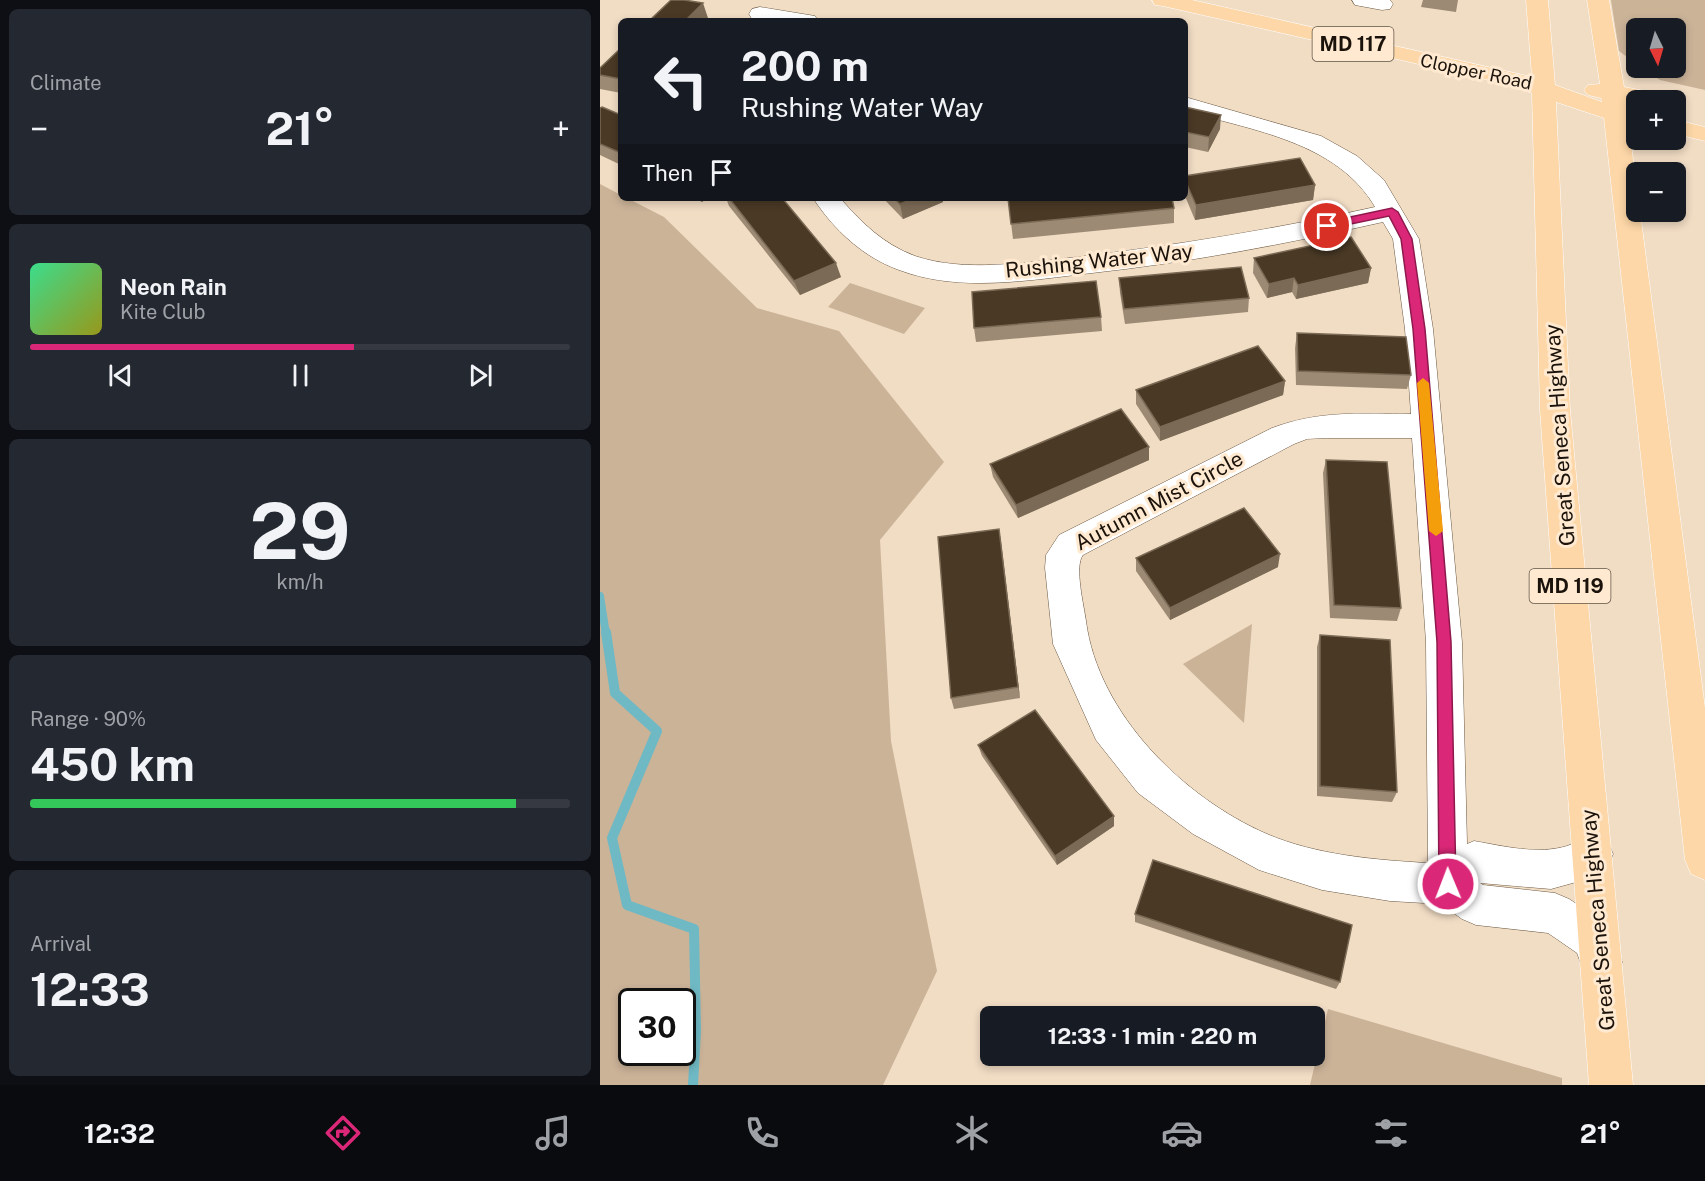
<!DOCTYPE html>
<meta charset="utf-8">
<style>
:root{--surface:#171b24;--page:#242831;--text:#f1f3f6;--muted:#9ea1a6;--line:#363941;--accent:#db2777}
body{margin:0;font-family:"Public Sans",sans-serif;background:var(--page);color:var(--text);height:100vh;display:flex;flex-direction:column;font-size:22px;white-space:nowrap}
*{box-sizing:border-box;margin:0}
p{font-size:20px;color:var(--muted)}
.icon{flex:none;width:33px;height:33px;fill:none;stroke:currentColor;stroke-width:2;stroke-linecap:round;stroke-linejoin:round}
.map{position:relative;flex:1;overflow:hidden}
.panel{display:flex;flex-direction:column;gap:9px;padding:9px;background:#0d0f14;width:600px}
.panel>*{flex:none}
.hud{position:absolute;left:18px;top:18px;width:570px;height:183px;border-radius:9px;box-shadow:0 3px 9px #0003;background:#171b24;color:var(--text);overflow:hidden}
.needle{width:39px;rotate:175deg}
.buttons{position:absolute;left:1026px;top:18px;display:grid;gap:12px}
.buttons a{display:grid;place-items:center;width:60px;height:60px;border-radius:9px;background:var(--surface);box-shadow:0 3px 9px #0003;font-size:30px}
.speed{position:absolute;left:18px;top:988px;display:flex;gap:12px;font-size:30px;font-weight:700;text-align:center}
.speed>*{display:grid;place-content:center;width:78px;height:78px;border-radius:50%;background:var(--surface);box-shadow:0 3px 9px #0003;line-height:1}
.speed .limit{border:3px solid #111;border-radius:9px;background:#fff;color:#111}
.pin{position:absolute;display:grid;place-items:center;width:51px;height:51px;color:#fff;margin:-26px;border:3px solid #fff;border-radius:50%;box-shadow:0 2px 6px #0007}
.me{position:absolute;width:66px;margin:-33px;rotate:359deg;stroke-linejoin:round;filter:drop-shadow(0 0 4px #0008)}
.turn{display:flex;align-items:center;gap:21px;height:126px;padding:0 24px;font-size:27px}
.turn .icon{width:78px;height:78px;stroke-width:2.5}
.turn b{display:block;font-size:42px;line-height:51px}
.then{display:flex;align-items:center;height:57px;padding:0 24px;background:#0003;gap:12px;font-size:22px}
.big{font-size:45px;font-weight:700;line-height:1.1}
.panel .card{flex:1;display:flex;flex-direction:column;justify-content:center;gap:9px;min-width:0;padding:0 21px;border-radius:9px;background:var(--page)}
.panel .dial{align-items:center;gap:0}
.dial b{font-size:78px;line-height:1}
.song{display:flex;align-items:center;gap:18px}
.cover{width:72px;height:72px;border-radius:9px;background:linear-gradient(135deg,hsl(150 70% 55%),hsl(60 70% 35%))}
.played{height:6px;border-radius:3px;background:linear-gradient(90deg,var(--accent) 60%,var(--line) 60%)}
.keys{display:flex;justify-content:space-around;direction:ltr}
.heat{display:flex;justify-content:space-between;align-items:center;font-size:33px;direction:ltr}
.charge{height:9px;border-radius:4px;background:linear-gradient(90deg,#34c759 90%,var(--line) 0)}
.trip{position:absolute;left:380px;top:1006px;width:345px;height:60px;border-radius:9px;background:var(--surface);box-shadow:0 3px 9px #0003;font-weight:700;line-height:60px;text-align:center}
.tab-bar{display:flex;height:96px;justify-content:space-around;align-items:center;background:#090b0e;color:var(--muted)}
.tab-bar .icon{width:42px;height:42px}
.tab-bar .on{color:var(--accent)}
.tab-bar b{font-size:27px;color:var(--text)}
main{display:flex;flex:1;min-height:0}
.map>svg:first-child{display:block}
.green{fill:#cbb398;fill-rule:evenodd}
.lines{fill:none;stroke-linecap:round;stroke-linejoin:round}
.stream-far1{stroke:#6fb9c4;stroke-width:8}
.stream{stroke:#6fb9c4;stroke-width:10}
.minor-casing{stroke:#6a5843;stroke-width:1}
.major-casing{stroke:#fff;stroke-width:1}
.minor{fill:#fff;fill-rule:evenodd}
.major{fill:#fdd7a7;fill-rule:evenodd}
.wall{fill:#9d8a74}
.shaded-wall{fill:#7b6a55}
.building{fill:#493925;stroke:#7b6a55;stroke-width:1.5}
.route{fill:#db2777;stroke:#8e194d;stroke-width:1.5}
.slow{fill:#f59e0b}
.labels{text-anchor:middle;stroke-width:6;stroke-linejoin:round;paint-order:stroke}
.far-street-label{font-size:18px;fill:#1b130b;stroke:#ffead1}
.shield{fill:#ffead1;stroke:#5f5446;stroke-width:1.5}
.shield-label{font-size:20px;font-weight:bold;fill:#1b130b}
.street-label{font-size:21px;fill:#1b130b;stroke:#ffead1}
</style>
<main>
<section class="panel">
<div class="card"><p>Climate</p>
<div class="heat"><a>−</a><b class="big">21°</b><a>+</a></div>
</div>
<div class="card">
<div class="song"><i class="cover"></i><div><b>Neon Rain</b><p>Kite Club</p></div></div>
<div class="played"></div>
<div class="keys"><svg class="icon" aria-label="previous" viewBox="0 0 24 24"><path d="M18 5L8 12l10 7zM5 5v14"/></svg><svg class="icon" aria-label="pause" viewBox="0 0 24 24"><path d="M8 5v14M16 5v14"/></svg><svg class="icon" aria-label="next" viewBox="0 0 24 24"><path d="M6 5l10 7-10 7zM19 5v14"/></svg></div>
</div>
<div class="card dial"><b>29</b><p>km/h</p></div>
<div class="card"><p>Range · 90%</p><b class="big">450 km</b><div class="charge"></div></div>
<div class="card"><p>Arrival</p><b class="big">12:33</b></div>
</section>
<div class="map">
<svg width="1105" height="1085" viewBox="0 0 1105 1085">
<rect width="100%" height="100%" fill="#f1dcc4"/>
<!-- green -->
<path class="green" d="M 1011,0 L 1105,0 L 1105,90 L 1060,80 L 1042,68 L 1076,68 L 1076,28 L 1036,28 L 1036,64 L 1019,51 Z
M 0,184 L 21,195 L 21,198 L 27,198 L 64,217 L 157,308 L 239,331 L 344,462 L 280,540 L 291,741 L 337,971 L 283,1085 L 0,1085 ZM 32,1002 L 82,1002 L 82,1053 L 32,1053 Z
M 250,283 L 325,308 L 304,334 L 228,307 Z
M 652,624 L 644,723 L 583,664 Z
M 728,1009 L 962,1078 L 962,1085 L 710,1085 Z"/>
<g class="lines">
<!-- stream-far1 -->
<path class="stream-far1" d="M 0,596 L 6,634"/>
<!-- stream -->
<path class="stream" d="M 6,632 L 15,693 L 57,731 L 12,838 L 27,905 L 94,929 L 96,1031 L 93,1085"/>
<!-- minor casing -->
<g class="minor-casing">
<path id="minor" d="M 752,0 L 790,0 L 793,4 L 790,9 L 782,10 L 755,5 Z
M 160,7 L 215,16 L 218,21 L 152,19 L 149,14 L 152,9 Z
M 585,97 L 721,136 L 757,156 L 784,180 L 819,239 L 833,329 L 862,642 L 867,844 L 874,841 C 903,846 938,855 967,846 C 976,843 984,838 993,835 L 1007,840 L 1013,854 L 1007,868 L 980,881 L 951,889 L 880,883 L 883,885 L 955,893 L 969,899 L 1009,925 L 1022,962 L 1016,977 L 1001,983 L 986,977 L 977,953 L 948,933 L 876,925 L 862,919 L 841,904 L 790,901 L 722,890 L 659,870 L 593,834 L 538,793 L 496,740 L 453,644 L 445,568 L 446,555 L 459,535 L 672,428 C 721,410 760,414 811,414 L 805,329 L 793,239 L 783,222 C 686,244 591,262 492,273 C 430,280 360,293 299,270 C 263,257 234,230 213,198 L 240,198 C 262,223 283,244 315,256 C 365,273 427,262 478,257 C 578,245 676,229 775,207 C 737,142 652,130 585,111 ZM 727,438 L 812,438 L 826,642 L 828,863 C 775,860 716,855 667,834 C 584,798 498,714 486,621 C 484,606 474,566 483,555 L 694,444 L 707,439 Z"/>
</g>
<!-- major casing -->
<g class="major-casing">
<path id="major" d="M 552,0 L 592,0 L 932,77 L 926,0 L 948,0 L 955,85 L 1002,102 L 1001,98 L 988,95 L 984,90 L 988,85 L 1000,84 L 987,0 L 1009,0 L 1024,87 L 1066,95 L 1070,100 L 1036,100 L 1036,104 L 1026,102 L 1027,110 L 1036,112 L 1036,124 L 1029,125 L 1036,186 L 1036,212 L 1040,212 L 1105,708 L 1105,880 L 1091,874 L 1085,860 L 1004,118 L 956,102 L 970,410 L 1033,1085 L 989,1085 L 940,410 L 932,93 L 902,83 L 563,6 L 555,5 Z
M 1076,120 L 1105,127 L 1105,141 L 1076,134 Z"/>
</g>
<!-- minor -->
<use href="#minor" class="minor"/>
<!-- major -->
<use href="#major" class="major"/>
</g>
<!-- wall -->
<path class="wall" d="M 823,0 L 858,0 L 856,12 L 821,7 Z
M 21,48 L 21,93 L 0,89 L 0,68 Z
M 585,107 L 620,129 L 608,152 L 585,147 Z
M 0,108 L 21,115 L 21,165 L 0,155 Z
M 585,176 L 715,185 L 713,200 L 595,220 L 585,196 Z
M 93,198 L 107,198 L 102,202 Z
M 126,198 L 182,198 L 241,277 L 200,295 L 129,206 Z
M 283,198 L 342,198 L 343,202 L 303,219 Z
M 408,198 L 574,208 L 574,223 L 413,239 Z
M 654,258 L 771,268 L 768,283 L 696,299 L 692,292 L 667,298 L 653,273 Z
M 519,278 L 649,298 L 648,312 L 525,324 L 520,293 Z
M 501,317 L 502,331 L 376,342 L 374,328 Z
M 697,333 L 811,375 L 807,389 L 696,385 L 695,348 Z
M 685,381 L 683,395 L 560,441 L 536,404 L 536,390 Z
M 549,447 L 549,460 L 418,518 L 393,477 L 390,464 Z
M 726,460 L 801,608 L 797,621 L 730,618 L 723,473 Z
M 399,529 L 401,542 L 420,698 L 354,709 L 351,698 Z
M 536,558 L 678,567 L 570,620 L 536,571 Z
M 720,635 L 797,792 L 792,802 L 717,796 L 717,647 Z
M 378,745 L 514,826 L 457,865 L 382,756 Z
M 535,914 L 740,982 L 736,989 L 535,922 Z"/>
<!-- shaded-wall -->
<path class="shaded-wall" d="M 103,3 L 108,18 L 105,21 L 85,21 Z
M 621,115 L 620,129 L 608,152 L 609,137 Z
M 715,185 L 713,200 L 595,220 L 596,205 Z
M 100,198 L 107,198 L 102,202 Z
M 315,198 L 342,198 L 343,202 L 303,219 L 300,204 Z
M 236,263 L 241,277 L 200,295 L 194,281 Z
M 771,268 L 768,283 L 696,299 L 698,285 Z
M 694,278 L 692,292 L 667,298 L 669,284 Z
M 685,381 L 683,395 L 560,441 L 560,427 Z
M 549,447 L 549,460 L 418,518 L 416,505 Z
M 399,529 L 401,542 L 420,698 L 418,687 Z
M 680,554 L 678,567 L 570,620 L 570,608 Z
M 514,816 L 514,826 L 457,865 L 455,856 Z"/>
<!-- building -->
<path class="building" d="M 71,0 L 84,0 L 103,3 L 85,21 L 49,21 Z
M 21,48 L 21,79 L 0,75 L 0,68 Z
M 2,107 L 21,115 L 21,153 L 0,144 L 0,108 Z
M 585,107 L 621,115 L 609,137 L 585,132 Z
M 700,158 L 715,185 L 596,205 L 585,180 L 585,176 Z
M 129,198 L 182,198 L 236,263 L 194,281 Z
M 294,198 L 315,198 L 300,204 Z
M 408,198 L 572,198 L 574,208 L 411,224 Z
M 751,237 L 771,268 L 698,285 L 694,278 L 669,284 L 654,258 Z
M 641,267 L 649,298 L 524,309 L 519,278 Z
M 496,281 L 501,317 L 374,328 L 372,292 Z
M 697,333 L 806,337 L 811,375 L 698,371 Z
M 658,346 L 685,381 L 560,427 L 536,390 Z
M 521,409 L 549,447 L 416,505 L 390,464 Z
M 726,460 L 787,462 L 801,608 L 734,605 Z
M 644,508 L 680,554 L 570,608 L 536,558 Z
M 399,529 L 418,687 L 351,698 L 338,537 Z
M 720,635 L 790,640 L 797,792 L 720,786 Z
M 435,710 L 514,816 L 455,856 L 378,745 Z
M 553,860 L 752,925 L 740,982 L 535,914 Z"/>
<!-- route -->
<path class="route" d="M 792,208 L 798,212 L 812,239 L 825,329 L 851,642 L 856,884 L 854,890 L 848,893 L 842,890 L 839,884 L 837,642 L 813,329 L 801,239 L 789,216 L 727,229 L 722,226 L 727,222 Z"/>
<!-- slow -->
<path class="slow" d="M 823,378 L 829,383 L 843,531 L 836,536 L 829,531 L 817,383 Z"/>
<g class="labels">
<!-- far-street labels -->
<g class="far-street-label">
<text transform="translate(876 72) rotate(12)" y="6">Clopper Road</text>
</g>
<!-- shield labels -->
<g class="shield">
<rect x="712.5" y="27" width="81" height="34" rx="4.5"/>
<rect x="929.5" y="569" width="81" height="34" rx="4.5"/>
</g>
<g class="shield-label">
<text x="753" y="51">MD 117</text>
<text x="970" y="593">MD 119</text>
</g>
<!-- street labels -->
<g class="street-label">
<text transform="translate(499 261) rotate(-6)" y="7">Rushing Water Way</text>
<text transform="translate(960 435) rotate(-94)" y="7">Great Seneca Highway</text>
<text transform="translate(559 501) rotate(-28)" y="7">Autumn Mist Circle</text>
<text transform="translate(998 920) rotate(-95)" y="7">Great Seneca Highway</text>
</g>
</g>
</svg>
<div class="buttons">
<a><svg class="needle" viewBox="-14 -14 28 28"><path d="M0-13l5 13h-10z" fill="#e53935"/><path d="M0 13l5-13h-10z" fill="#9ea1a6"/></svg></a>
<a>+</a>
<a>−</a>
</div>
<div class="speed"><div class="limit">30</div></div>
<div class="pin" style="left:727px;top:226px;background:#d93025"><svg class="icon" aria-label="arrive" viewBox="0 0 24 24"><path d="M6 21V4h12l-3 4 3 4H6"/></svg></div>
<svg class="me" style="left:848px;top:884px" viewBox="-20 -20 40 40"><circle r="17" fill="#db2777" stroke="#fff" stroke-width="3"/><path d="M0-11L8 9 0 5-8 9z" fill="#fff"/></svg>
<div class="trip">12:33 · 1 min · 220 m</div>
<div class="hud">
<div class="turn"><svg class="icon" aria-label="left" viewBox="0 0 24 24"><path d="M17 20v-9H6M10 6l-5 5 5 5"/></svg><div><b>200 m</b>Rushing Water Way</div></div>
<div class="then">Then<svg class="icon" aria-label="arrive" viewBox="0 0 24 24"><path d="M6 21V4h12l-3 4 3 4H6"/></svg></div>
</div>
</div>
</main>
<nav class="tab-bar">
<b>12:32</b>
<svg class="icon on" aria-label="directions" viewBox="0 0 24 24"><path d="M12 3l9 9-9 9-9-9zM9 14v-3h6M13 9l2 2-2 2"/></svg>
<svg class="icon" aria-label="music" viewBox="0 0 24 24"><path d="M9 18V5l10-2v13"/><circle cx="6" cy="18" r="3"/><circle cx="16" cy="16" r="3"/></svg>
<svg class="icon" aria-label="phone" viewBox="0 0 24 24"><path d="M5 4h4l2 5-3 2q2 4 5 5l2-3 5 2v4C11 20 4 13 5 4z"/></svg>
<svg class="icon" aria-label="climate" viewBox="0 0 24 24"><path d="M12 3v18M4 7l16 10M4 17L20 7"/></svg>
<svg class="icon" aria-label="car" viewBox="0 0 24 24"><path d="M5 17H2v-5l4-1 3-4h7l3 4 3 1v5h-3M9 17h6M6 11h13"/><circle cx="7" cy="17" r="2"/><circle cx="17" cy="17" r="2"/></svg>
<svg class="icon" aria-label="filters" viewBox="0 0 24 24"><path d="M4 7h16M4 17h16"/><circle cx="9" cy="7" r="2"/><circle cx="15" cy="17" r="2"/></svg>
<b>21°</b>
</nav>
